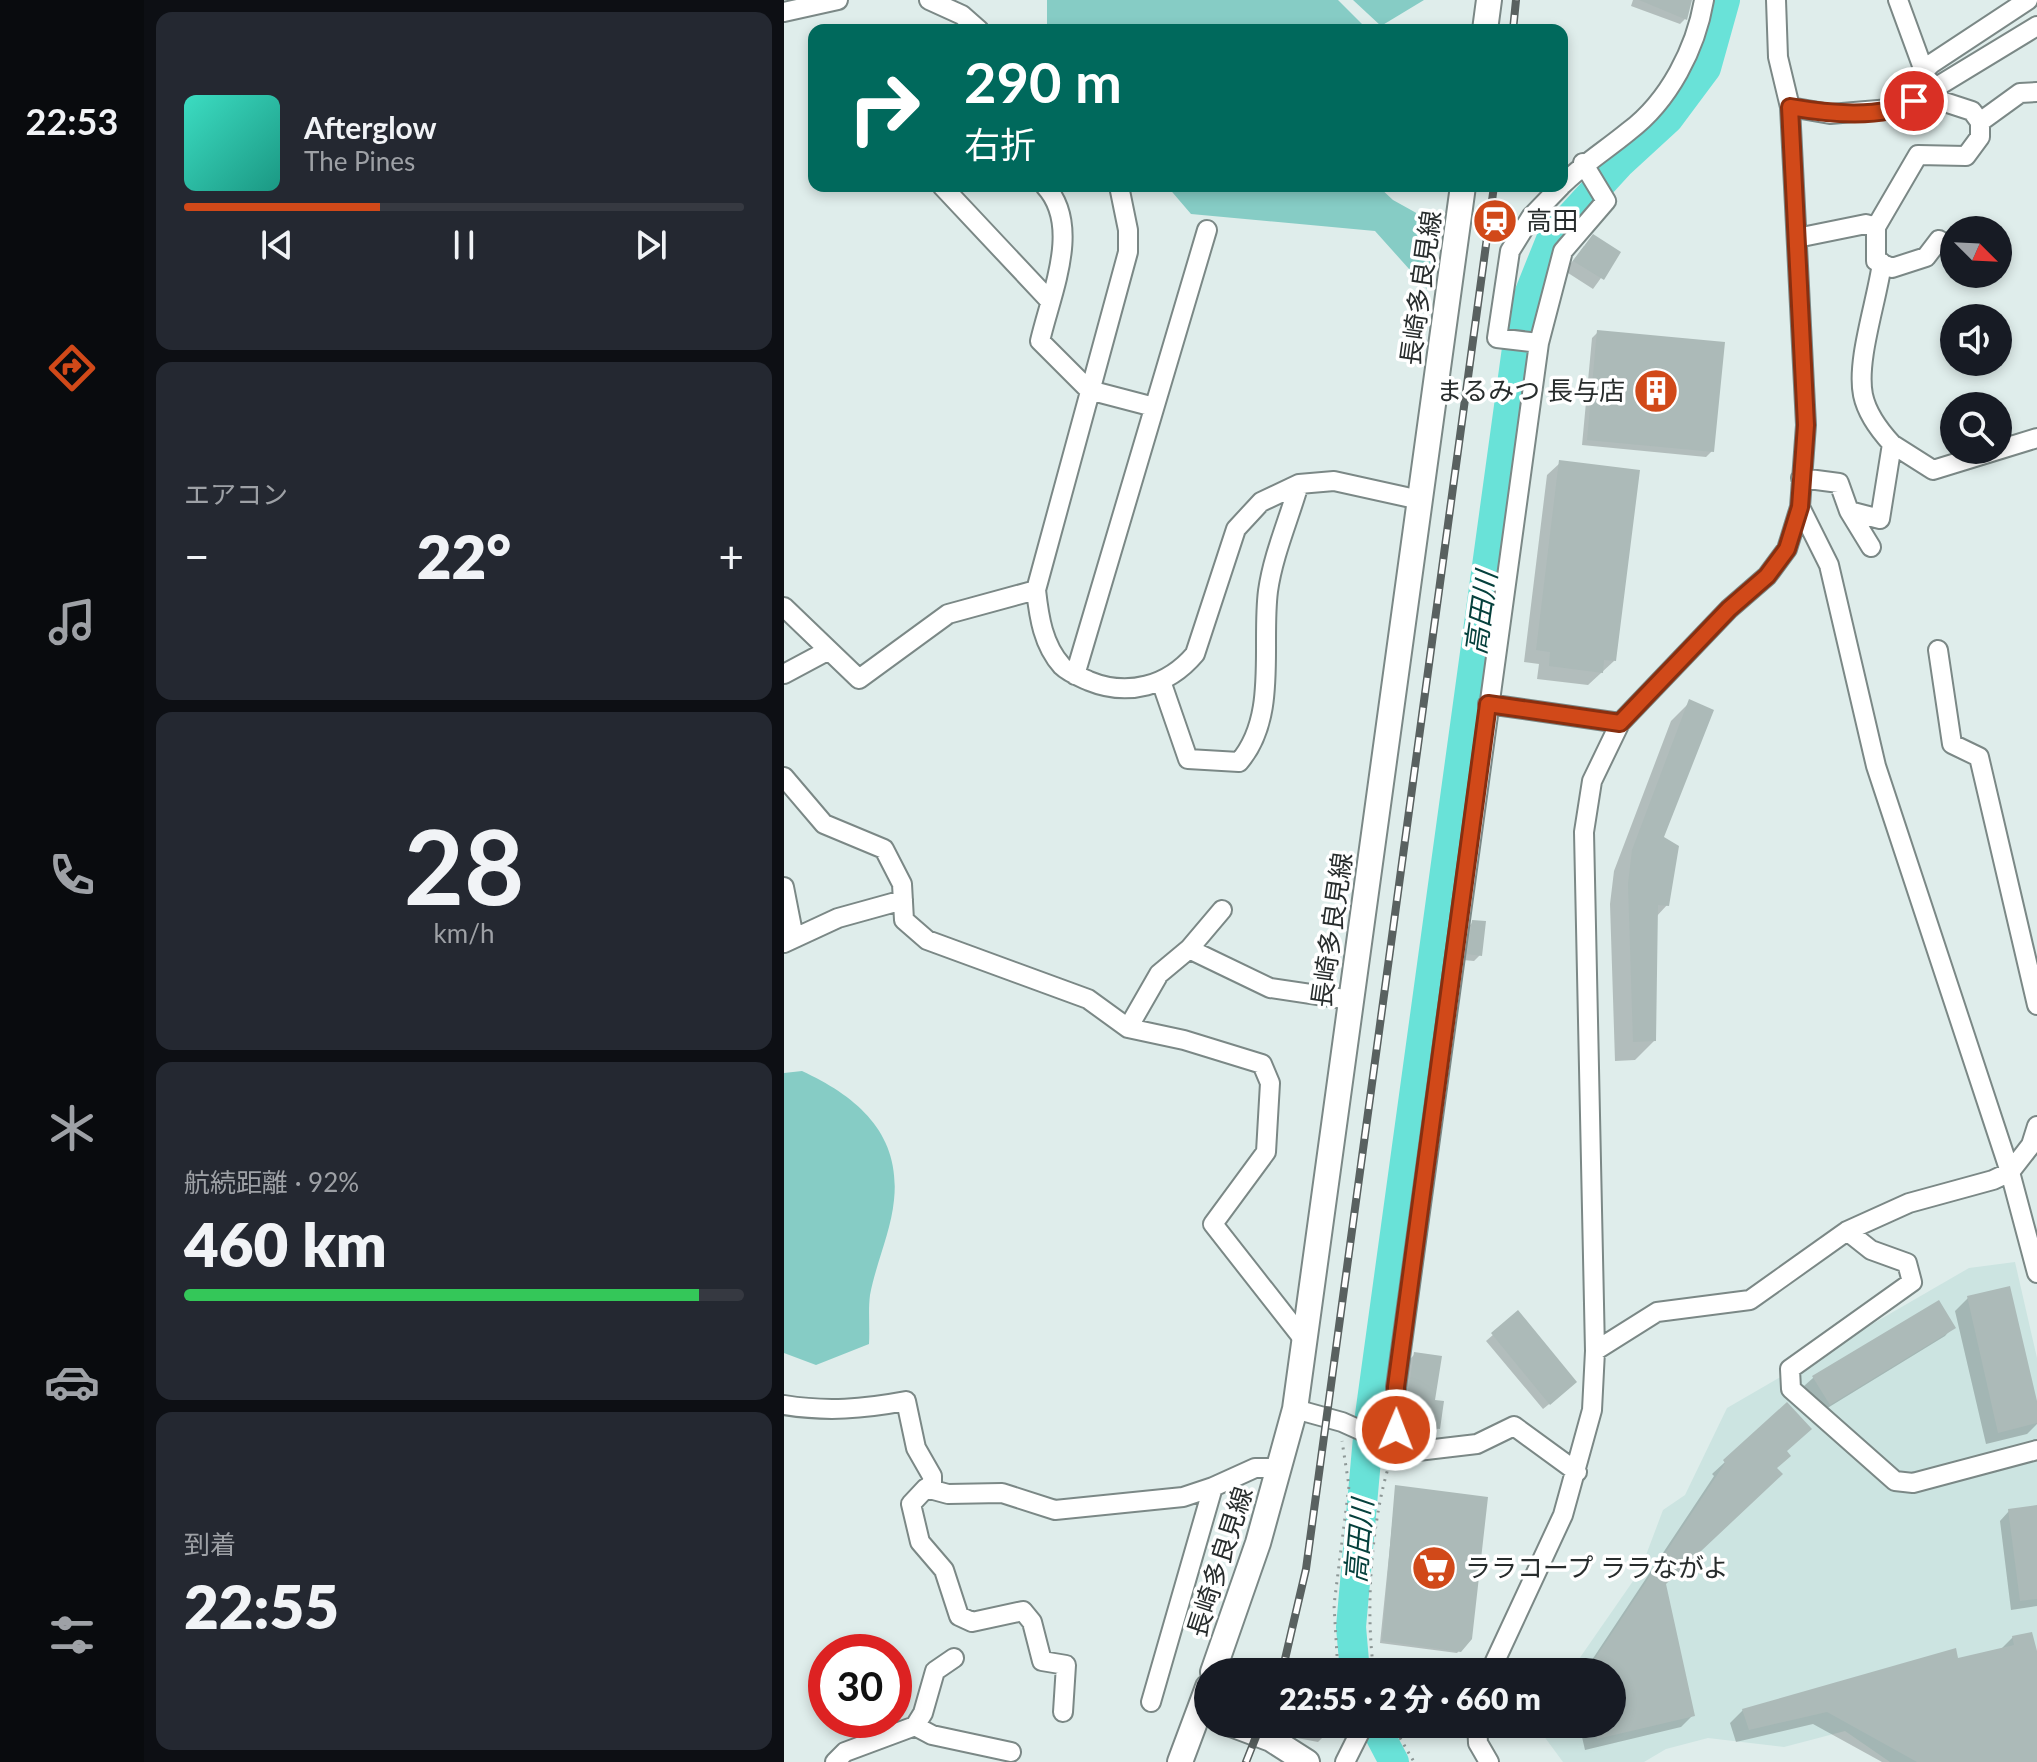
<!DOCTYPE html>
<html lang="ja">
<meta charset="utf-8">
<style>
:root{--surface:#171b24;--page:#242831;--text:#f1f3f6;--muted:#9ea1a6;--line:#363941;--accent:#d14919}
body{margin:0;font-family:Lato,"Noto Sans JP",sans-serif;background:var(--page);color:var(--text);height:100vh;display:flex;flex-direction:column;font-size:30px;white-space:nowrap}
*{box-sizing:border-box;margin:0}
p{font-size:26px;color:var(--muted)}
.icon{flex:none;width:44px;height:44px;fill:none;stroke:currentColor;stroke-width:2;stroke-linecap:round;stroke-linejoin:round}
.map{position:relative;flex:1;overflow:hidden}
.sheet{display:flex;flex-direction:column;gap:12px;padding:12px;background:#0d0f14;width:640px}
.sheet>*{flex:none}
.hud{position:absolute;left:24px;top:24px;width:760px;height:168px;border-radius:16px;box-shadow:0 4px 12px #0003;background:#00695c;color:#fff;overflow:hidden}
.needle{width:52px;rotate:114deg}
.buttons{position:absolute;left:1156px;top:216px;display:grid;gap:16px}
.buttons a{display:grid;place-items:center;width:72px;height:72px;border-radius:50%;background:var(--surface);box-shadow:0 4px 12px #0003;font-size:40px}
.speed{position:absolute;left:24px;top:1634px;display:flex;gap:16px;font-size:40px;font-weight:700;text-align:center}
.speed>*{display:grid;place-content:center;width:104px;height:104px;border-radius:50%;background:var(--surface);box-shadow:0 4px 12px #0003;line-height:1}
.speed .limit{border:12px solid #d22;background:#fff;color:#111}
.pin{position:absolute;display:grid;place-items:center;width:68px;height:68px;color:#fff;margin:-34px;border:4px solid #fff;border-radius:50%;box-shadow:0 2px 8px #0007}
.me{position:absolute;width:88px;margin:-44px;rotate:1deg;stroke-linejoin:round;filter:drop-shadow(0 0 6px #0008)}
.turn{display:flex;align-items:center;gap:28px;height:168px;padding:0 24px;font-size:36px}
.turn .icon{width:104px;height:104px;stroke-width:2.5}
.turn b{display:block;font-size:56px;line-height:68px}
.big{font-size:60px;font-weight:800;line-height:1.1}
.sheet .card{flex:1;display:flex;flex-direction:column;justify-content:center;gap:12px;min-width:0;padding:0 28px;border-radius:16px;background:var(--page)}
.sheet .dial{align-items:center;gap:0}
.dial b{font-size:104px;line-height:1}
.song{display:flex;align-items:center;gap:24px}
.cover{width:96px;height:96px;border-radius:12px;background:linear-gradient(135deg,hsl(170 70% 55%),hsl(170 70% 35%))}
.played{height:8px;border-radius:4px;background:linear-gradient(90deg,var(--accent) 35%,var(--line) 35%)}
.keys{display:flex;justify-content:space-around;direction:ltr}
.heat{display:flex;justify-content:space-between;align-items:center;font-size:44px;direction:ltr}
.charge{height:12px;border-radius:6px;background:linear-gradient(90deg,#34c759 92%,var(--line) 0)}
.trip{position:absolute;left:410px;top:1658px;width:432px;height:80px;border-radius:40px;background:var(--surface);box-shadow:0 4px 12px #0003;font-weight:800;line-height:80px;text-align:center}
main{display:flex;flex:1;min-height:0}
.menu{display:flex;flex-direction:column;width:144px;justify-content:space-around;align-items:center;background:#090b0e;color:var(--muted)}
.menu .icon{width:56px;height:56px}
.menu .on{color:var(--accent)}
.menu b{font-size:36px;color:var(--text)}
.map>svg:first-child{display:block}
.built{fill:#cce4e1}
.green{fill:#86ccc5}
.shadow{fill:#0003}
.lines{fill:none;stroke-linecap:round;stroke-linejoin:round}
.river{stroke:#69e2d8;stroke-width:30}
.building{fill:#acbab8}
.minor-casing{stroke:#7b8886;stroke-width:22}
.major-casing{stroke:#7b8886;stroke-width:28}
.path{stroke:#8d9796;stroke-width:3;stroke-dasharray:2 6;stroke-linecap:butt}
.minor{stroke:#fff;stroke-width:18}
.major{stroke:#fff;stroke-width:24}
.rail-casing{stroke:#596160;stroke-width:8}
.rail{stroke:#fff;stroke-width:5;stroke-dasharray:15;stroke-linecap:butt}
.route-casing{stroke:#882f10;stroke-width:20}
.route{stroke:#d14919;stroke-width:14}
.labels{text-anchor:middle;stroke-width:7;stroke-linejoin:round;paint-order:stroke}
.poi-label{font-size:26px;fill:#282d2d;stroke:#fff;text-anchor:start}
.street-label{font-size:26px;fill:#282d2d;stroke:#fff}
.water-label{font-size:28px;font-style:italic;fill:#05403c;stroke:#fff}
</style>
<main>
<nav class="menu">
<b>22:53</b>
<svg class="icon on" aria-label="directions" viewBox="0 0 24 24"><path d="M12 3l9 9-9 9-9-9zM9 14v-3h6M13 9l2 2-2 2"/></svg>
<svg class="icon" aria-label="music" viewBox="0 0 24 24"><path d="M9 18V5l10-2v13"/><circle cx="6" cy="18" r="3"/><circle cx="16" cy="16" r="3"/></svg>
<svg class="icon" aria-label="phone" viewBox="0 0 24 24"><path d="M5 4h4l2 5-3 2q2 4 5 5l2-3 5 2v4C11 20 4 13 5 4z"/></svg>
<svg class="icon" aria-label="climate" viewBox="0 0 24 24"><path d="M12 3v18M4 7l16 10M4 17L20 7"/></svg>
<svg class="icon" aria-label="car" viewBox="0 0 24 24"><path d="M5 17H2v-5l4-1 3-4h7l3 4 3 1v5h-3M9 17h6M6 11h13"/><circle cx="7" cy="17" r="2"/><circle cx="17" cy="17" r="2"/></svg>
<svg class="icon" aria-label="filters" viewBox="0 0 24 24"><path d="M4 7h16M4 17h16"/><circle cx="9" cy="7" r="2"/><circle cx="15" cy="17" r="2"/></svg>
</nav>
<section class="sheet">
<div class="card">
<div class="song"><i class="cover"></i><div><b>Afterglow</b><p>The Pines</p></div></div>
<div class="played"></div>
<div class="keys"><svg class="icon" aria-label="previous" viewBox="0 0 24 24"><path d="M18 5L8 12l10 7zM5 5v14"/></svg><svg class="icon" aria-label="pause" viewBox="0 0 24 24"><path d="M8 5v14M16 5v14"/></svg><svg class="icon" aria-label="next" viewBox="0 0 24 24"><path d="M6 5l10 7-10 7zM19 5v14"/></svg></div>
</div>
<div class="card"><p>エアコン</p>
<div class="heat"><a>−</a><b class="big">22°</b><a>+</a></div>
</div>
<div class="card dial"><b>28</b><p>km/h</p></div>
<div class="card"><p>航続距離 · 92%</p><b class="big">460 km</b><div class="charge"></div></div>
<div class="card"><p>到着</p><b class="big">22:55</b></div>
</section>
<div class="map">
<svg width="1253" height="1762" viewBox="0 0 1253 1762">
<rect width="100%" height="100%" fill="#dfedeb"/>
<!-- built -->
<path class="built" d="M 1231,1262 L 1253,1358 L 1253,1762 L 1106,1762 L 1061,1731 L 1000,1747 L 924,1738 L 882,1749 L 860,1762 L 779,1762 L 751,1724 L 828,1724 L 828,1672 L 786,1672 L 856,1571 L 879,1510 L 901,1495 L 943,1408 L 1185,1268 Z"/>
<!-- green -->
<path class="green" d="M 263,0 L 554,0 L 584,30 L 263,30 Z
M 569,0 L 640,0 L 597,26 Z
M 383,186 L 594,186 L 609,200 L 654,225 L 643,289 L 591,231 L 407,214 Z
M 18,1071 C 74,1097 117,1134 110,1200 C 107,1232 92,1263 86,1295 C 84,1311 86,1328 85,1344 L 32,1365 L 0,1353 L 0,1073 Z"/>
<!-- shadow -->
<path class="shadow" d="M 849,0 L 906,0 L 901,19 L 896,24 L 847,6 Z
M 719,214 L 732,215 L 719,231 L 712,231 L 713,220 Z
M 800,246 L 835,253 L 809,289 L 781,271 Z
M 814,332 L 928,451 L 922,457 L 798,445 L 808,338 Z
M 776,463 L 830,661 L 804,685 L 753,679 L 755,664 L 740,662 L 763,475 Z
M 906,702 L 877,838 L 883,905 L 872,917 L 870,1041 L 851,1060 L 831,1061 L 826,904 L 830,871 L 887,721 Z
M 689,922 L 696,955 L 690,961 L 679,960 L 683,928 Z
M 1184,1298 L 1253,1409 L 1253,1424 L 1243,1434 L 1202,1444 L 1171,1311 Z
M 1155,1303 L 1169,1327 L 1161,1336 L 1037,1412 L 1020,1386 L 1029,1378 Z
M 734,1313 L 785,1388 L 759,1409 L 702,1341 Z
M 631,1354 L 649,1402 L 654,1428 L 646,1436 L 617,1432 L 617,1401 L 623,1362 Z
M 1003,1405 L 1001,1452 L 880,1584 L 909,1715 L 897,1727 L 801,1750 L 795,1724 L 828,1724 L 828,1672 L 800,1672 L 930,1476 L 928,1474 Z
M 612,1487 L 686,1638 L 673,1653 L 596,1643 Z
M 1253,1507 L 1253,1606 L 1227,1610 L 1216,1521 L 1225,1511 Z
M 1229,1637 L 1253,1659 L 1253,1762 L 1098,1762 L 1029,1724 L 952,1742 L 946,1723 L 959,1710 L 1216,1650 Z
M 516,1724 L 542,1724 L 540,1736 L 534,1742 L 513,1738 Z"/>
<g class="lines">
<!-- river -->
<path class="river" d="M 571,1672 L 567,1627 L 586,1415 L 738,312 L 768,237 L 835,164 L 884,119 L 922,68 L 941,0
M 590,1724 L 610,1762"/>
</g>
<!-- building -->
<path class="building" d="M 855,0 L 908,0 L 903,20 Z
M 809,234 L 837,252 L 820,280 L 789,261 Z
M 813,330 L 941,342 L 930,452 L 803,440 Z
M 775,460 L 856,470 L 832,661 L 820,660 L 819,673 L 765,666 L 766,652 L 752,650 Z
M 905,699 L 930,710 L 880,837 L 895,846 L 885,906 L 874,905 L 872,1041 L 849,1042 L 844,884 L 848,850 Z
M 688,920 L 702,921 L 698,956 L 683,954 Z
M 1226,1286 L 1253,1401 L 1253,1423 L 1214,1433 L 1183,1296 Z
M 1155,1300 L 1172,1328 L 1046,1405 L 1028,1376 Z
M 734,1310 L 793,1382 L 766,1405 L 707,1333 Z
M 630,1352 L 658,1356 L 651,1400 L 660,1401 L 656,1429 L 624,1425 L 624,1392 Z
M 1003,1402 L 1028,1429 L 1003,1451 L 1007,1456 L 993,1468 L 999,1474 L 882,1584 L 911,1716 L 813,1739 L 810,1724 L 828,1724 L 828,1672 L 802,1672 L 941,1463 L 939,1460 Z
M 611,1485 L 704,1497 L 688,1639 L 677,1652 L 598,1641 Z
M 1253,1505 L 1253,1599 L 1236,1601 L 1224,1509 Z
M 1248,1632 L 1253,1651 L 1253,1762 L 1133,1762 L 1043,1712 L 965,1730 L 958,1709 L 1172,1648 L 1174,1658 L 1230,1645 L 1228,1636 Z"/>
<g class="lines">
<!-- minor casing -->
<g class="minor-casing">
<path id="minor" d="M 145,0 L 178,15 L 195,30
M 1114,0 L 1140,71
M 0,12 L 54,0
M 1130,101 L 1129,83 L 1147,64 L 1244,0
M 1006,107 L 1046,114 L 1118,108 L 1253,26
M 1196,122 L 1236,93 L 1253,92
M 778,185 C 799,164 822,150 845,131 C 885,101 912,48 920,0
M 158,186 L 265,300
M 261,186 C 298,226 267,293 256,341 L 305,390 L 370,407
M 335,186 L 344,230 L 344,252 L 252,590 C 255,617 259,645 278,666 C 285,673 296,677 305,681 C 344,697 384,686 411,654 L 452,529 L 477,502 L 515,484 L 550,481 L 636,500
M 1092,227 L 1092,261 L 1108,268 L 1142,257 L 1155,240
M 1013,238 L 1082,224 L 1092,227 L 1134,155 L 1182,156 L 1196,137 L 1196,122 L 1188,111 L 1139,95
M 755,343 L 713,338 L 726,251 L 747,217 L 777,186
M 1108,444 L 1149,470 L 1253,438
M 1017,478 L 1055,483 L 1065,511 L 1096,519 L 1108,444 C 1096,431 1083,414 1079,395 C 1072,360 1093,301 1098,263
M 1016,507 L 1045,565 L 1092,766 L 1226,1172 L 1253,1273
M 1065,511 L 1087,547
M 0,607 L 75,679 L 164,614 L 252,590
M 1154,650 L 1168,744 L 1195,757 L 1253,1005
M 0,674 L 43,651
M 291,675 L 423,230
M 377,681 L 404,759 L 455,762 C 494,717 477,646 484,591 C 489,555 505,519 515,484
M 704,704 L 836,723
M 0,777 L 40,824 L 100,849 L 118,884 L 120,920 L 143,940 L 304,999 L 344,1028 L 400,1040 L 478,1064 L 486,1083 L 482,1152 L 429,1224 L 520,1340
M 0,887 L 10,938
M 0,943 L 54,918 L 119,900
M 405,949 L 438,910
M 344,1028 L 375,974 L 405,949 L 486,988 L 567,1000
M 1063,1231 L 1087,1250 L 1123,1263 L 1128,1282 L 1006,1369 L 1007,1389 L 1111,1481 L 1129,1483 L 1253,1450
M 811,1351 L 873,1312 L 966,1300 L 1063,1231 L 1125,1203 L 1209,1180 L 1226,1172 L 1247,1145 L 1253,1126
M 0,1405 C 43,1412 79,1409 122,1401 L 132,1448 L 148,1476 L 148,1489
M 511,1409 L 558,1422 L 625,1452 L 693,1444 L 730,1426 L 793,1472
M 625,1452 L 612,1430 L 612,1387 L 755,343 L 779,251 L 822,201 L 799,163
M 706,1672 L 779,1515 L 808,1410 L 811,1351 L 800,832 L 808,781 L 836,723 L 945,609 L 983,576 L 1003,549 L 1016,507 L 1022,425 L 1006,107 L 994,57 L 992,0
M 367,1702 L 429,1487 L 471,1468 L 495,1468
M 279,1712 L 282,1665 L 258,1661 L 248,1622 L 239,1611 L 188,1622 L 175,1616 L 160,1570 L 136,1542 L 127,1504 L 142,1488 L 164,1494 L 218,1493 L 271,1510 L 399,1497 L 429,1487
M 693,1724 L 694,1743 L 705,1762
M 131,1726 L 139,1713 L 151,1671 L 170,1658
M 51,1762 L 61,1752 L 131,1726 L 148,1735 L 227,1752
M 561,1762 L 580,1724"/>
</g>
<!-- major casing -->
<g class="major-casing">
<path id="major" d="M 701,30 L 705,0
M 429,1672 L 474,1543 L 511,1409 L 679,186
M 447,1724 L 487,1739 L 523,1762
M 396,1762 L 424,1687"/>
</g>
<!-- path -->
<path class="path" d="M 554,1672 L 550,1605 L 565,1486 L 558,1441
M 590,1672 C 581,1611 587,1521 606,1462
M 608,1724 L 630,1762"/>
<!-- minor -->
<use href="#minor" class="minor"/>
<!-- major -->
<use href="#major" class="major"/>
<!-- rail casing -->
<g class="rail-casing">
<path id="rail" d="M 729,30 L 732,0
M 498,1672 L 522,1569 L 710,186
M 462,1762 L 477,1724"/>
</g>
<!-- rail -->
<use href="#rail" class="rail"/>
</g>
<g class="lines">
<!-- route casing -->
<g class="route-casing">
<path id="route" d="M 612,1430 L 612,1387 L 704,704 L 836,723 L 945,609 L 983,576 L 1003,549 L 1016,507 L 1022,425 L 1006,107 C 1040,113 1099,120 1130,101"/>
</g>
<!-- route -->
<use href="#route" class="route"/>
</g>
<!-- icons -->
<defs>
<g id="station-disc" transform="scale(2.3)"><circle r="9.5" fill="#d14919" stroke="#fff"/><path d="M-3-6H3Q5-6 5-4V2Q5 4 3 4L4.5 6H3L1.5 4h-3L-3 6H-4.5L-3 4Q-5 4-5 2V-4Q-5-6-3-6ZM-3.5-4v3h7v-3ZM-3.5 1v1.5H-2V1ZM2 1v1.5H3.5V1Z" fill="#fff"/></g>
<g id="building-disc" transform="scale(2.3)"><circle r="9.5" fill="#d14919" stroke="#fff"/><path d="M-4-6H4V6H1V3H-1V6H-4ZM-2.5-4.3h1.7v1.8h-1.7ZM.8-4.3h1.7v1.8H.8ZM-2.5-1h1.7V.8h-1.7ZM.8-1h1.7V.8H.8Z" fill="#fff"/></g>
<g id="supermarket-disc" transform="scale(2.3)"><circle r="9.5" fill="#d14919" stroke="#fff"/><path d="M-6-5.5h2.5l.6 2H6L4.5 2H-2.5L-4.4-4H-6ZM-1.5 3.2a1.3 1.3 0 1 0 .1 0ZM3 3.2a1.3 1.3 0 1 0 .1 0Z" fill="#fff"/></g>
</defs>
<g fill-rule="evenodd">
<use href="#station-disc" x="711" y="221"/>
<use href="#building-disc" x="872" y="391"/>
<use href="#supermarket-disc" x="650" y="1568"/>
</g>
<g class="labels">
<!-- poi labels -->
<g class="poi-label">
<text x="742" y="230">高田</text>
<text x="841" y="400" text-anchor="end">まるみつ 長与店</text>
<text x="681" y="1577">ララコープ ララながよ</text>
</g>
<!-- street labels -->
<g class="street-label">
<text transform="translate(637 288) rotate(-82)" y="9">長崎多良見線</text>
<text transform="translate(548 930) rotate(-82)" y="9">長崎多良見線</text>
<text transform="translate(436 1562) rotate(-72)" y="9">長崎多良見線</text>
</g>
<!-- water labels -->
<g class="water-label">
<text transform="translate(697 613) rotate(-82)" y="10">高田川</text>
<text transform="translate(575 1541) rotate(-85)" y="10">高田川</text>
</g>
</g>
</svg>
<div class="buttons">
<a><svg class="needle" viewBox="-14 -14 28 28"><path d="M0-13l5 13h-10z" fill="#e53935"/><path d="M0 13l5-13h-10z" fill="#9ea1a6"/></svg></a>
<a><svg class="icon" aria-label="sound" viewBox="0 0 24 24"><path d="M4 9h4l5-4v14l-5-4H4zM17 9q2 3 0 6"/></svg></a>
<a><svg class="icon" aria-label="search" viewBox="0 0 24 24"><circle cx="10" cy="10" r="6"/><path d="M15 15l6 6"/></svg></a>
</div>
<div class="speed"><div class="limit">30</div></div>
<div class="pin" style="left:1130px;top:101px;background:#d93025"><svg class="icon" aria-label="arrive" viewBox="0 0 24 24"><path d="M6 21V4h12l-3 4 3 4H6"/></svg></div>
<svg class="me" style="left:612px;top:1430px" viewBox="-20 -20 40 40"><circle r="17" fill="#d14919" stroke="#fff" stroke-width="3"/><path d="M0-11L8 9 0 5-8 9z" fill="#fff"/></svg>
<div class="trip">22:55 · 2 分 · 660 m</div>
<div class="hud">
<div class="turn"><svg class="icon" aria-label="right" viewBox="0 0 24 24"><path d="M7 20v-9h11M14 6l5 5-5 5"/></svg><div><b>290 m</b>右折</div></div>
</div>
</div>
</main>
